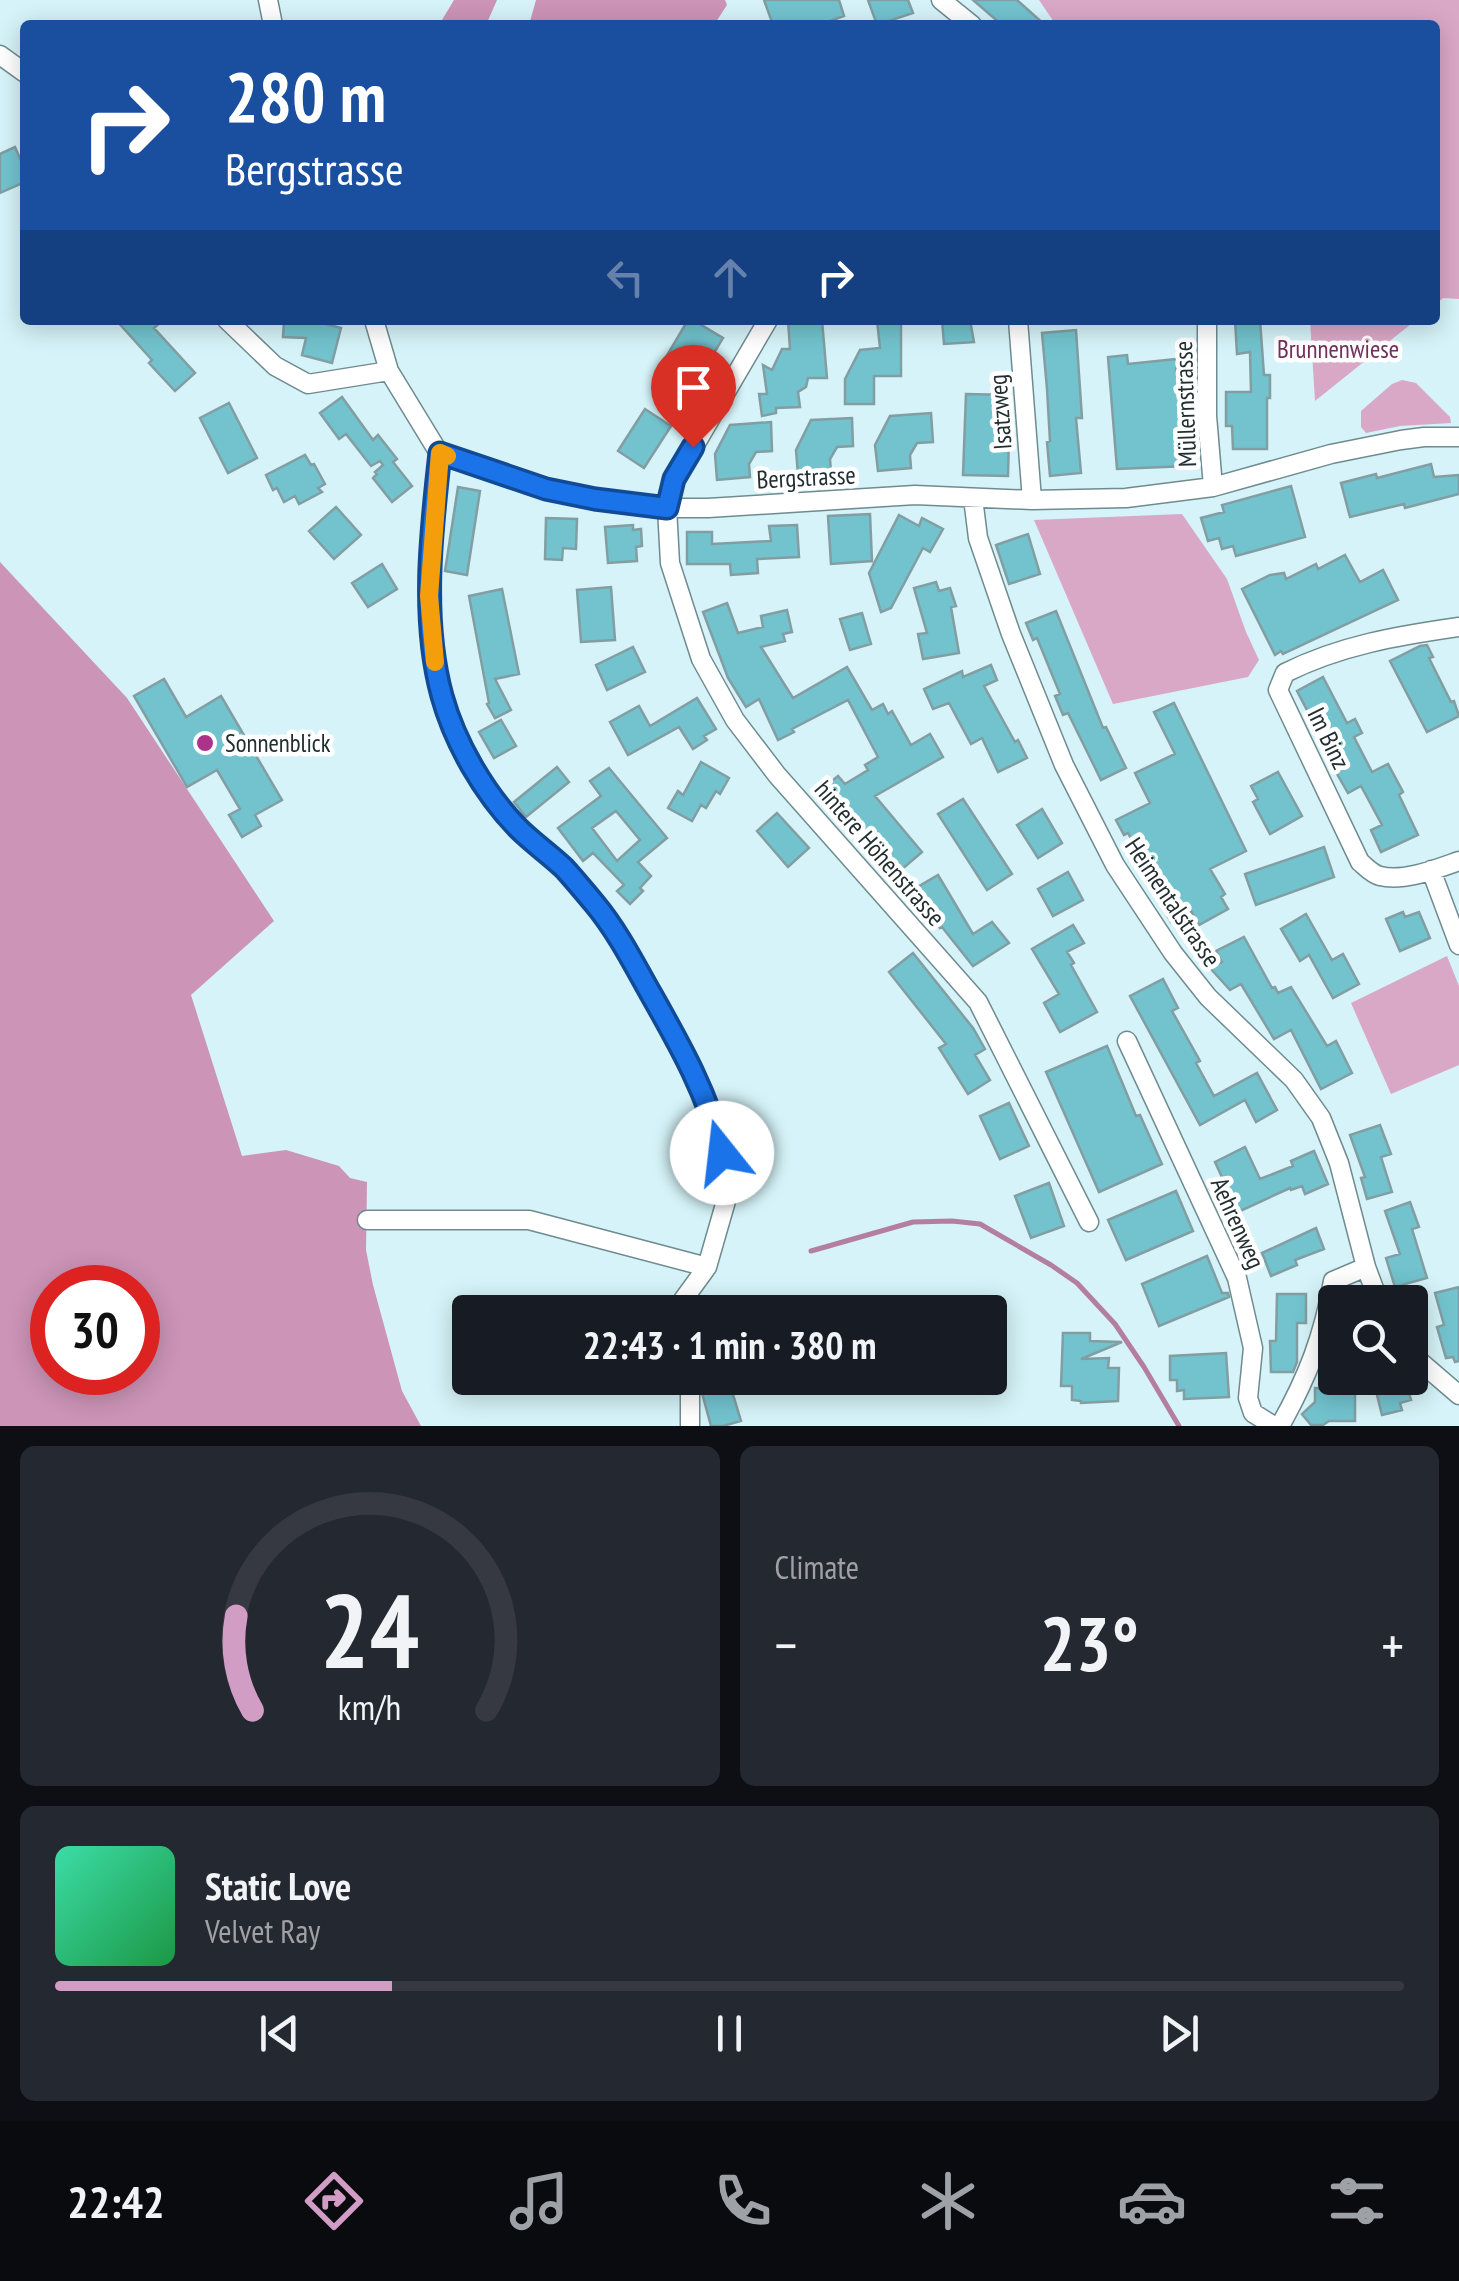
<!DOCTYPE html>
<meta charset="utf-8">
<style>
:root{--surface:#171b24;--page:#242831;--text:#f1f3f6;--muted:#9ea1a6;--line:#363941;--accent:#d29dc5}
body{margin:0;font-family:"PT Sans Narrow",sans-serif;background:var(--page);color:var(--text);height:100vh;display:flex;flex-direction:column;font-size:38px;white-space:nowrap}
*{box-sizing:border-box;margin:0}
p{font-size:32px;color:var(--muted)}
.icon{flex:none;width:55px;height:55px;fill:none;stroke:currentColor;stroke-width:2;stroke-linecap:round;stroke-linejoin:round}
.map{position:relative;height:1426px;overflow:hidden}
.details{display:flex;flex-direction:column;gap:20px;padding:20px;background:#0d0f14;flex:1}
.details>*{flex:none}
.hud{position:absolute;left:20px;top:20px;width:1420px;height:305px;border-radius:10px;box-shadow:0 5px 25px #0003;background:#1a4fa0;color:#fff;overflow:hidden}
.buttons{position:absolute;left:1318px;top:1285px;display:grid;gap:20px}
.buttons a{display:grid;place-items:center;width:110px;height:110px;border-radius:10px;background:var(--surface);box-shadow:0 5px 25px #0003;font-size:50px}
.speed{position:absolute;left:30px;top:1265px;display:flex;gap:20px;font-size:50px;font-weight:700;text-align:center}
.speed>*{display:grid;place-content:center;width:130px;height:130px;border-radius:50%;background:var(--surface);box-shadow:0 5px 25px #0003;line-height:1}
.speed .limit{border:15px solid #d22;background:#fff;color:#111}
.pin{position:absolute;display:grid;place-items:center;width:85px;height:85px;color:#fff;margin:-102px -42px;border-radius:50% 50% 50% 0;rotate:-45deg;box-shadow:0 0 10px #0007}
.pin .icon{rotate:45deg}
.me{position:absolute;width:110px;margin:-55px;rotate:344deg;stroke-linejoin:round;filter:drop-shadow(0 0 8px #0008)}
.turn{display:flex;align-items:center;gap:35px;height:210px;padding:0 40px;font-size:45px}
.turn .icon{width:130px;height:130px;stroke-width:2.5}
.turn b{display:block;font-size:70px;line-height:85px}
.lanes{display:flex;align-items:center;height:95px;padding:0 40px;background:#0003;justify-content:center;gap:50px;direction:ltr}
.lanes .off{opacity:.35}
.big{font-size:75px;font-weight:700;line-height:1.1}
.details .card{flex:1;display:flex;flex-direction:column;justify-content:center;gap:15px;min-width:0;padding:0 35px;border-radius:15px;background:var(--page)}
.details .dial{align-items:center;gap:0}
.dial svg{height:260px;overflow:visible;fill:none;stroke:var(--line);stroke-width:7;stroke-linecap:round;text-anchor:middle}
.dial text{fill:var(--text);stroke:none}
.song{display:flex;align-items:center;gap:30px}
.cover{width:120px;height:120px;border-radius:15px;background:linear-gradient(135deg,hsl(160 70% 55%),hsl(140 70% 35%))}
.played{height:10px;border-radius:5px;background:linear-gradient(90deg,var(--accent) 25%,var(--line) 25%)}
.keys{display:flex;justify-content:space-around;direction:ltr}
.heat{display:flex;justify-content:space-between;align-items:center;font-size:55px;direction:ltr}
.details .tiles{flex:1;display:grid;gap:20px;grid-template-columns:1fr 1fr}
.card:last-child{grid-column:span 2}
.trip{position:absolute;left:452px;top:1295px;width:555px;height:100px;border-radius:10px;background:var(--surface);box-shadow:0 5px 25px #0003;font-weight:700;line-height:100px;text-align:center}
.tab-bar{display:flex;height:160px;justify-content:space-around;align-items:center;background:#090b0e;color:var(--muted)}
.tab-bar .icon{width:70px;height:70px}
.tab-bar .selected{color:var(--accent)}
.tab-bar b{font-size:45px;color:var(--text)}
.map>svg:first-child{display:block}
.green{fill:#daa8c7}
.forest{fill:#cc94b7;fill-rule:evenodd}
.lines{fill:none;stroke-linecap:round;stroke-linejoin:round}
.stream{stroke:#b47ea0;stroke-width:5}
.building{fill:#72c3ce;stroke:#829ea2;stroke-width:2.5;fill-rule:evenodd}
.minor-casing{stroke:#6f8b8f;stroke-width:21}
.minor{stroke:#fff;stroke-width:18}
.route-casing{stroke:#114b97;stroke-width:25}
.route{stroke:#1a73e8;stroke-width:18}
.slow{stroke:#f59e0b;stroke-width:18}
.poi-dot{fill:#ab3389;stroke:#fff;stroke-width:4}
.labels{text-anchor:middle;stroke-width:9;stroke-linejoin:round;paint-order:stroke}
.park-label{font-size:25px;fill:#72305d;stroke:#fff}
.street-label{font-size:25px;fill:#222e2f;stroke:#fff}
.poi-label{font-size:25px;fill:#222e2f;stroke:#fff;text-anchor:start}
</style>
<div class="map">
<svg width="1459" height="1426" viewBox="0 0 1459 1426">
<rect width="100%" height="100%" fill="#d5f3f8"/>
<!-- green -->
<path class="green" d="M 1039,0 L 1459,0 L 1459,299 L 1443,298 L 1435,305 L 1435,25 L 1056,25 Z
M 1310,320 L 1416,320 L 1315,401 Z
M 1402,380 L 1416,383 L 1450,417 L 1451,423 L 1400,426 L 1366,433 L 1361,427 L 1361,411 L 1392,384 Z
M 1182,514 L 1227,579 L 1246,632 L 1259,660 L 1248,677 L 1113,704 L 1034,520 Z
M 1447,956 L 1459,986 L 1459,1065 L 1391,1094 L 1351,1003 Z"/>
<!-- forest -->
<path class="forest" d="M 454,0 L 497,0 L 486,25 L 439,25 Z
M 536,0 L 725,0 L 727,5 L 714,25 L 529,25 Z
M 0,562 L 127,698 L 274,921 L 191,995 L 242,1156 L 286,1150 L 339,1166 L 350,1178 L 367,1182 L 366,1250 L 373,1285 L 402,1391 L 421,1426 L 0,1426 ZM 52,1288 L 138,1288 L 138,1372 L 52,1372 Z"/>
<g class="lines">
<!-- stream -->
<path class="stream" d="M 811,1251 L 913,1222 L 952,1221 L 980,1224 L 1051,1265 L 1077,1283 L 1115,1324 L 1144,1367 L 1179,1426"/>
</g>
<!-- building -->
<path class="building" d="M 764,0 L 839,0 L 844,16 L 819,25 L 773,25 Z
M 868,0 L 908,0 L 913,13 L 877,25 Z
M 973,0 L 1017,0 L 1045,25 L 1002,25 Z
M 15,147 L 25,170 L 25,182 L 0,193 L 0,154 Z
M 116,320 L 163,320 L 154,328 L 195,373 L 175,391 L 149,363 L 152,360 Z
M 284,320 L 311,320 L 341,328 L 332,363 L 302,355 L 306,338 L 283,337 Z
M 688,320 L 693,320 L 723,338 L 696,383 L 691,380 L 686,388 L 666,376 L 671,367 L 663,362 Z
M 788,320 L 822,320 L 827,378 L 808,378 L 806,387 L 798,392 L 800,407 L 776,408 L 776,413 L 762,416 L 759,394 L 767,394 L 763,365 L 772,370 L 782,349 L 790,349 Z
M 877,320 L 901,320 L 901,376 L 874,376 L 874,404 L 845,404 L 845,379 L 860,350 L 880,348 Z
M 942,320 L 970,320 L 974,342 L 944,344 Z
M 1235,320 L 1260,320 L 1264,375 L 1270,375 L 1270,398 L 1267,398 L 1267,449 L 1233,449 L 1232,426 L 1226,426 L 1226,392 L 1251,392 L 1250,352 L 1237,354 Z
M 1076,330 L 1082,418 L 1076,418 L 1081,473 L 1050,476 L 1047,442 L 1050,441 L 1047,389 L 1042,333 Z
M 1127,355 L 1128,364 L 1177,359 L 1176,372 L 1183,372 L 1187,466 L 1117,469 L 1108,357 Z
M 966,394 L 1010,395 L 1008,476 L 963,475 Z
M 342,397 L 373,440 L 378,435 L 397,459 L 393,462 L 412,486 L 392,502 L 373,478 L 377,474 L 375,472 L 383,465 L 380,461 L 371,466 L 346,434 L 339,439 L 320,413 Z
M 229,403 L 257,458 L 228,473 L 200,418 Z
M 645,409 L 671,426 L 644,468 L 618,451 Z
M 931,413 L 933,442 L 917,443 L 910,455 L 911,468 L 878,471 L 875,445 L 890,416 Z
M 852,418 L 853,446 L 837,447 L 830,459 L 831,472 L 798,475 L 796,450 L 811,420 Z
M 771,422 L 772,451 L 756,452 L 749,464 L 750,477 L 717,480 L 715,454 L 730,425 Z
M 305,455 L 311,465 L 314,464 L 325,484 L 318,488 L 322,492 L 299,504 L 295,496 L 284,502 L 277,488 L 273,490 L 266,475 Z
M 1431,464 L 1434,477 L 1459,475 L 1459,494 L 1405,508 L 1404,504 L 1350,517 L 1341,483 L 1376,474 L 1377,478 Z
M 1291,486 L 1305,537 L 1236,556 L 1233,546 L 1222,549 L 1219,538 L 1208,541 L 1201,518 L 1224,512 L 1222,505 Z
M 458,487 L 480,491 L 467,575 L 445,571 Z
M 336,507 L 361,535 L 334,559 L 309,531 Z
M 870,514 L 872,561 L 831,564 L 828,516 Z
M 899,515 L 919,526 L 922,518 L 943,529 L 930,552 L 923,548 L 891,608 L 881,612 L 869,573 Z
M 546,518 L 577,519 L 576,549 L 563,548 L 562,560 L 545,559 Z
M 633,525 L 633,530 L 641,529 L 642,546 L 636,547 L 637,561 L 608,563 L 605,527 Z
M 797,525 L 799,557 L 757,559 L 758,573 L 731,575 L 730,564 L 687,564 L 687,532 L 712,532 L 712,544 L 771,541 L 769,526 Z
M 1028,534 L 1040,574 L 1009,584 L 996,545 Z
M 1345,555 L 1360,582 L 1383,570 L 1398,600 L 1283,654 L 1281,651 L 1275,655 L 1242,589 L 1270,575 L 1284,573 L 1286,579 L 1316,564 L 1318,569 Z
M 382,564 L 397,589 L 368,607 L 352,583 Z
M 936,582 L 939,591 L 950,588 L 956,606 L 951,607 L 959,653 L 923,659 L 918,634 L 927,633 L 914,588 Z
M 611,587 L 615,640 L 581,642 L 577,590 Z
M 502,589 L 519,674 L 495,679 L 511,710 L 495,718 L 487,704 L 489,703 L 469,596 Z
M 727,603 L 738,633 L 763,627 L 761,616 L 787,610 L 792,632 L 783,634 L 785,641 L 761,647 L 793,698 L 847,667 L 872,710 L 883,704 L 888,714 L 892,711 L 911,745 L 930,734 L 943,757 L 875,796 L 922,852 L 894,876 L 847,821 L 844,824 L 816,794 L 838,776 L 845,784 L 868,770 L 865,765 L 878,757 L 848,700 L 792,729 L 794,732 L 778,740 L 759,699 L 746,707 L 728,678 L 703,612 Z
M 1056,611 L 1103,728 L 1106,727 L 1126,768 L 1101,780 L 1068,713 L 1063,715 L 1055,696 L 1060,694 L 1037,638 L 1033,640 L 1026,623 Z
M 862,613 L 871,644 L 850,650 L 840,619 Z
M 1427,645 L 1433,657 L 1429,658 L 1451,702 L 1454,701 L 1459,716 L 1427,732 L 1390,661 L 1420,646 Z
M 633,647 L 645,672 L 607,690 L 596,665 Z
M 991,665 L 997,680 L 984,686 L 1015,742 L 1018,740 L 1027,758 L 998,772 L 982,738 L 971,744 L 949,703 L 933,709 L 924,689 L 962,671 L 963,677 Z
M 1323,677 L 1347,723 L 1355,719 L 1362,733 L 1354,737 L 1372,772 L 1388,764 L 1403,792 L 1399,795 L 1418,835 L 1381,852 L 1371,830 L 1382,825 L 1361,786 L 1348,793 L 1317,739 L 1321,737 L 1297,691 Z
M 164,679 L 186,717 L 221,696 L 282,800 L 255,815 L 261,826 L 242,837 L 229,815 L 240,809 L 217,770 L 187,787 L 134,696 Z
M 697,698 L 716,729 L 704,736 L 707,740 L 693,749 L 679,727 L 628,755 L 610,722 L 639,706 L 650,726 Z
M 1174,703 L 1246,851 L 1210,869 L 1225,894 L 1221,897 L 1228,909 L 1199,925 L 1191,911 L 1171,922 L 1147,879 L 1151,877 L 1128,833 L 1124,835 L 1116,820 L 1150,803 L 1135,773 L 1175,754 L 1154,712 Z
M 501,720 L 516,746 L 494,758 L 479,732 Z
M 701,762 L 729,778 L 720,794 L 716,791 L 706,808 L 701,805 L 692,821 L 668,808 L 678,791 L 683,795 Z
M 557,767 L 569,782 L 526,817 L 514,802 Z
M 609,768 L 667,838 L 638,862 L 651,876 L 640,888 L 643,891 L 630,904 L 617,891 L 624,885 L 593,853 L 583,861 L 558,828 L 601,796 L 590,781 ZM 616,811 L 640,840 L 617,861 L 592,828 Z
M 1278,772 L 1302,816 L 1270,834 L 1253,802 L 1258,799 L 1251,786 Z
M 963,799 L 1012,874 L 987,890 L 938,814 Z
M 1042,809 L 1062,843 L 1038,858 L 1017,825 Z
M 777,813 L 809,848 L 788,867 L 757,831 Z
M 1324,847 L 1334,877 L 1256,905 L 1245,874 Z
M 1068,872 L 1083,900 L 1053,916 L 1038,889 Z
M 938,875 L 973,934 L 992,922 L 1009,943 L 973,966 L 942,927 L 940,928 L 916,888 Z
M 1403,912 L 1405,917 L 1419,912 L 1430,938 L 1400,951 L 1386,919 Z
M 1306,914 L 1332,960 L 1343,954 L 1359,984 L 1333,998 L 1309,955 L 1300,961 L 1281,929 Z
M 1073,925 L 1084,943 L 1067,952 L 1074,963 L 1071,965 L 1097,1012 L 1060,1032 L 1044,1003 L 1059,994 L 1032,949 Z
M 1244,937 L 1272,988 L 1275,987 L 1278,993 L 1291,987 L 1327,1046 L 1336,1041 L 1352,1073 L 1321,1089 L 1291,1030 L 1274,1039 L 1241,984 L 1230,990 L 1210,968 L 1222,962 L 1216,951 Z
M 913,953 L 973,1028 L 985,1049 L 975,1055 L 990,1080 L 968,1094 L 939,1048 L 946,1044 L 889,972 Z
M 1163,979 L 1178,1008 L 1172,1011 L 1200,1061 L 1196,1063 L 1214,1096 L 1257,1073 L 1277,1110 L 1256,1122 L 1245,1100 L 1200,1125 L 1130,996 Z
M 1107,1046 L 1136,1116 L 1140,1115 L 1162,1164 L 1099,1192 L 1046,1072 Z
M 1009,1103 L 1029,1146 L 1000,1159 L 980,1116 Z
M 1380,1125 L 1391,1154 L 1381,1157 L 1392,1192 L 1367,1199 L 1361,1178 L 1365,1177 L 1350,1135 Z
M 1245,1147 L 1260,1179 L 1293,1166 L 1291,1161 L 1314,1151 L 1328,1184 L 1305,1194 L 1302,1186 L 1291,1190 L 1290,1188 L 1238,1212 L 1215,1162 Z
M 1049,1183 L 1064,1226 L 1031,1238 L 1015,1196 Z
M 1176,1191 L 1193,1231 L 1126,1260 L 1108,1220 Z
M 1410,1202 L 1419,1227 L 1412,1229 L 1427,1278 L 1395,1287 L 1386,1258 L 1400,1254 L 1385,1211 Z
M 1316,1228 L 1324,1249 L 1295,1260 L 1297,1265 L 1271,1276 L 1262,1253 Z
M 1207,1256 L 1222,1293 L 1228,1293 L 1229,1297 L 1159,1326 L 1142,1284 Z
M 1459,1287 L 1459,1361 L 1455,1362 L 1453,1357 L 1446,1358 L 1437,1327 L 1444,1325 L 1435,1293 Z
M 1277,1294 L 1306,1294 L 1306,1323 L 1297,1323 L 1297,1362 L 1293,1372 L 1271,1372 L 1270,1341 L 1276,1341 Z
M 1063,1333 L 1090,1333 L 1090,1341 L 1122,1342 L 1081,1359 L 1109,1358 L 1108,1368 L 1119,1368 L 1118,1401 L 1081,1403 L 1081,1401 L 1072,1400 L 1072,1386 L 1061,1386 Z
M 1226,1353 L 1229,1397 L 1184,1399 L 1184,1390 L 1177,1391 L 1177,1380 L 1170,1380 L 1170,1356 Z
M 717,1378 L 728,1378 L 741,1421 L 723,1426 L 711,1426 L 702,1393 L 702,1381 Z
M 1405,1379 L 1411,1400 L 1400,1403 L 1402,1410 L 1382,1415 L 1375,1387 Z
M 1315,1388 L 1355,1389 L 1355,1421 L 1329,1421 L 1323,1425 L 1311,1425 L 1302,1414 L 1315,1402 Z"/>
<g class="lines">
<!-- minor casing -->
<g class="minor-casing">
<path id="minor" d="M 268,0 L 273,25
M 941,0 L 972,25
M 0,55 L 25,73
M 227,320 L 275,366 L 308,384 L 389,371
M 374,320 L 389,371 L 439,453 L 546,489 L 595,499 L 667,508 L 708,508 L 915,495 L 1032,500 L 1126,498 L 1213,487 L 1331,454 L 1401,440 L 1424,437 L 1459,437
M 768,320 L 675,479 L 667,508 L 670,563 L 701,659 L 735,720 L 777,775 L 978,1002 L 1089,1222
M 1018,320 L 1032,500
M 1207,320 L 1207,416 L 1213,487
M 439,453 L 429,596 L 432,647 L 443,699 L 463,749 L 487,790 L 517,827 L 565,870 L 598,907 L 624,946 L 684,1052 L 714,1119 L 730,1187 L 707,1267 L 683,1300 L 684,1312
M 973,498 L 978,538 L 1011,634 L 1064,765 L 1115,865 L 1173,953 L 1208,997 L 1294,1080 L 1321,1118 L 1339,1163 L 1366,1267 L 1379,1302
M 1459,627 C 1397,636 1341,645 1285,673 L 1278,690 L 1360,862 C 1366,867 1372,874 1380,876 C 1404,882 1436,869 1459,861
M 1431,870 L 1459,945
M 1127,1041 L 1237,1278 L 1253,1348 L 1248,1398 L 1253,1413 L 1274,1426
M 367,1220 L 529,1220 L 707,1267
M 1410,1353 L 1459,1395
M 690,1426 L 690,1378
M 1280,1426 C 1308,1376 1323,1337 1333,1281 L 1366,1267"/>
</g>
<!-- minor -->
<use href="#minor" class="minor"/>
</g>
<g class="lines">
<!-- route casing -->
<g class="route-casing">
<path id="route" d="M 693,447 L 674,479 L 667,508 L 595,499 L 546,489 L 440,453 C 431,532 421,620 442,696 C 455,743 484,793 518,828 C 532,842 549,854 564,868 C 574,879 584,891 594,903 C 615,928 631,958 647,987 C 677,1040 708,1093 722,1153"/>
</g>
<!-- route -->
<use href="#route" class="route"/>
<!-- slow -->
<path class="slow" d="M 435,662 L 429,596 L 440,453 L 447,456"/>
</g>
<!-- markers -->
<circle class="poi-dot" cx="205" cy="743" r="10"/>
<g class="labels">
<!-- park labels -->
<g class="park-label">
<text x="1338" y="358">Brunnenwiese</text>
</g>
<!-- street labels -->
<g class="street-label">
<text transform="translate(1185 404) rotate(-92)" y="9">Müllernstrasse</text>
<text transform="translate(1000 412) rotate(-94)" y="9">Isatzweg</text>
<text transform="translate(806 477) rotate(-3)" y="9">Bergstrasse</text>
<text transform="translate(1329 738) rotate(64)" y="9">Im Binz</text>
<text transform="translate(880 853) rotate(49)" y="9">hintere Höhenstrasse</text>
<text transform="translate(1173 902) rotate(56)" y="9">Heimentalstrasse</text>
<text transform="translate(1238 1223) rotate(66)" y="9">Aehrenweg</text>
</g>
<!-- poi labels -->
<g class="poi-label">
<text x="225" y="752">Sonnenblick</text>
</g>
</g>
</svg>
<div class="buttons">
<a><svg class="icon" aria-label="search" viewBox="0 0 24 24"><circle cx="10" cy="10" r="6"/><path d="M15 15l6 6"/></svg></a>
</div>
<div class="speed"><div class="limit">30</div></div>
<div class="pin" style="left:693px;top:447px;background:#d93025"><svg class="icon" aria-label="arrive" viewBox="0 0 24 24"><path d="M6 21V4h12l-3 4 3 4H6"/></svg></div>
<svg class="me" style="left:722px;top:1153px" viewBox="-20 -20 40 40"><circle r="19" fill="#fff"/><path d="M0-13L10 11 0 6-10 11z" fill="#1a73e8"/></svg>
<div class="trip">22:43 · 1 min · 380 m</div>
<div class="hud">
<div class="turn"><svg class="icon" aria-label="right" viewBox="0 0 24 24"><path d="M7 20v-9h11M14 6l5 5-5 5"/></svg><div><b>280 m</b>Bergstrasse</div></div>
<div class="lanes"><svg class="icon off" aria-label="left" viewBox="0 0 24 24"><path d="M17 20v-9H6M10 6l-5 5 5 5"/></svg><svg class="icon off" aria-label="ahead" viewBox="0 0 24 24"><path d="M12 20V5M6 11l6-6 6 6"/></svg><svg class="icon" aria-label="right" viewBox="0 0 24 24"><path d="M7 20v-9h11M14 6l5 5-5 5"/></svg></div>
</div>
</div>
<section class="details">
<div class="tiles">
<div class="card dial"><svg viewBox="0 0 100 80">
<path d="M14 69A42 42 0 1 1 86 69"/>
<path d="M14 69A42 42 0 0 1 9 40" stroke="#d29dc5"/>
<text x="50" y="56" font-size="32" font-weight="700">24</text>
<text x="50" y="72" font-size="11">km/h</text>
</svg></div>
<div class="card"><p>Climate</p>
<div class="heat"><a>−</a><b class="big">23°</b><a>+</a></div>
</div>
<div class="card">
<div class="song"><i class="cover"></i><div><b>Static Love</b><p>Velvet Ray</p></div></div>
<div class="played"></div>
<div class="keys"><svg class="icon" aria-label="previous" viewBox="0 0 24 24"><path d="M18 5L8 12l10 7zM5 5v14"/></svg><svg class="icon" aria-label="pause" viewBox="0 0 24 24"><path d="M8 5v14M16 5v14"/></svg><svg class="icon" aria-label="next" viewBox="0 0 24 24"><path d="M6 5l10 7-10 7zM19 5v14"/></svg></div>
</div>
</div>
</section>
<nav class="tab-bar">
<b>22:42</b>
<svg class="icon selected" aria-label="directions" viewBox="0 0 24 24"><path d="M12 3l9 9-9 9-9-9zM9 14v-3h6M13 9l2 2-2 2"/></svg>
<svg class="icon" aria-label="music" viewBox="0 0 24 24"><path d="M9 18V5l10-2v13"/><circle cx="6" cy="18" r="3"/><circle cx="16" cy="16" r="3"/></svg>
<svg class="icon" aria-label="phone" viewBox="0 0 24 24"><path d="M5 4h4l2 5-3 2q2 4 5 5l2-3 5 2v4C11 20 4 13 5 4z"/></svg>
<svg class="icon" aria-label="climate" viewBox="0 0 24 24"><path d="M12 3v18M4 7l16 10M4 17L20 7"/></svg>
<svg class="icon" aria-label="car" viewBox="0 0 24 24"><path d="M5 17H2v-5l4-1 3-4h7l3 4 3 1v5h-3M9 17h6M6 11h13"/><circle cx="7" cy="17" r="2"/><circle cx="17" cy="17" r="2"/></svg>
<svg class="icon" aria-label="filters" viewBox="0 0 24 24"><path d="M4 7h16M4 17h16"/><circle cx="9" cy="7" r="2"/><circle cx="15" cy="17" r="2"/></svg>
</nav>
